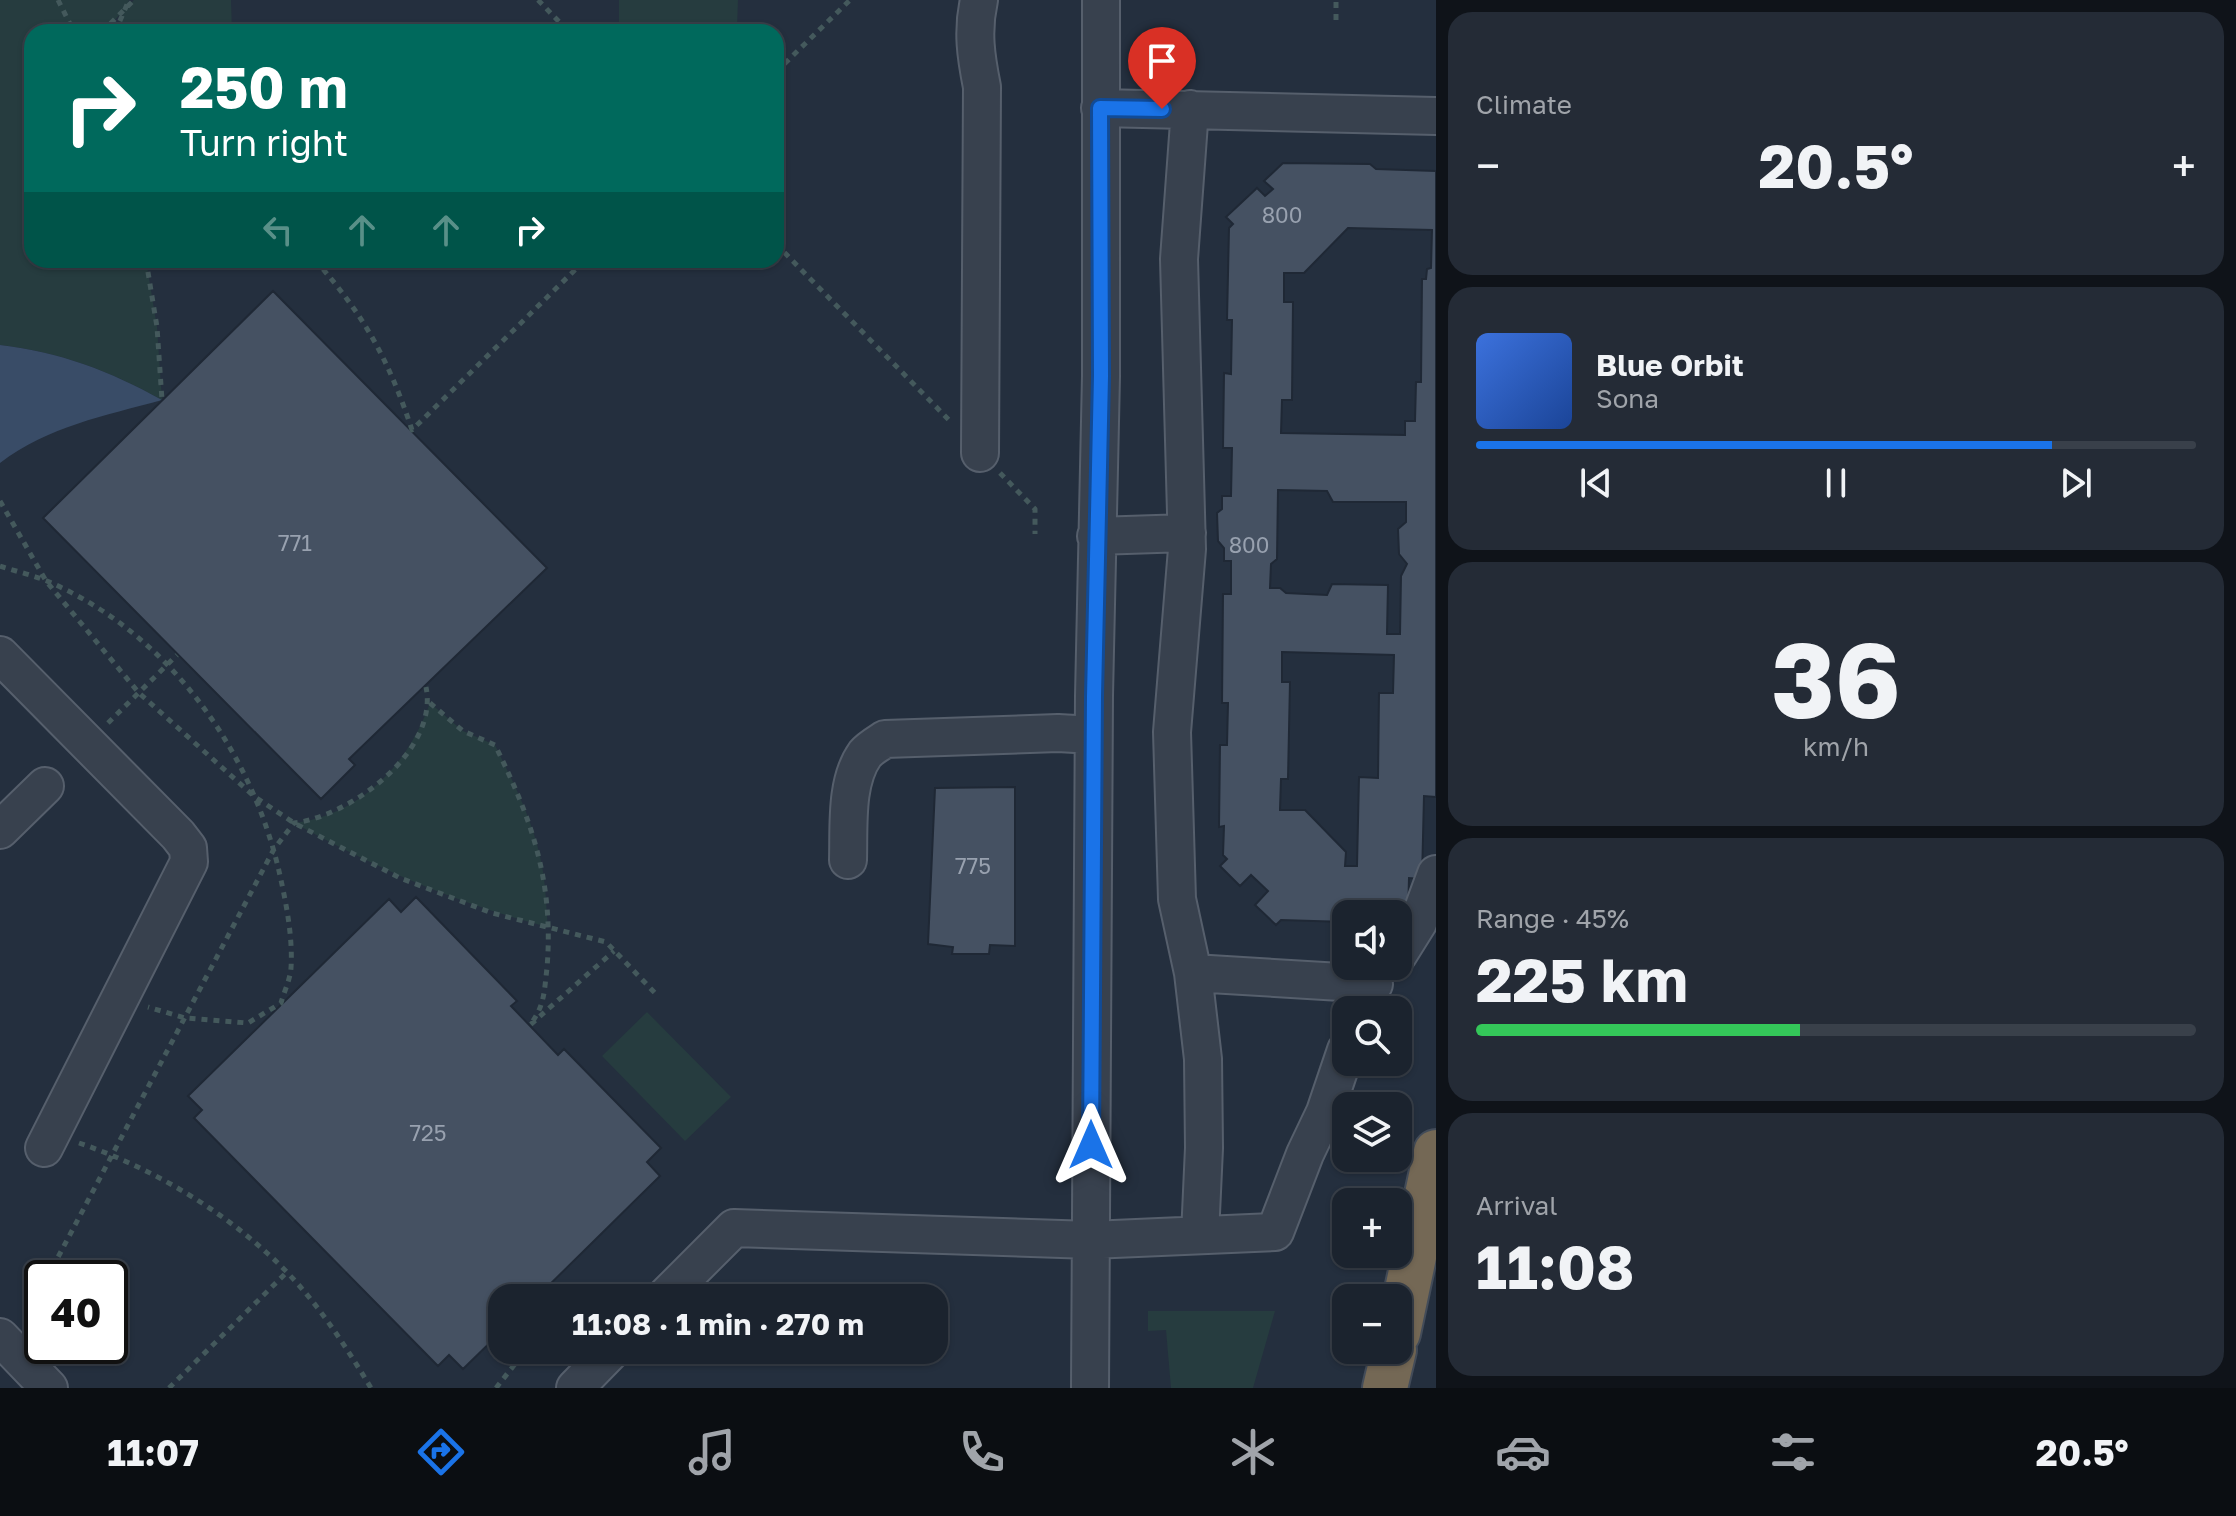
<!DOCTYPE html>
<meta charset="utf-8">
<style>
:root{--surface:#1b232e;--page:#242b36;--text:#f1f3f6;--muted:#a0a4aa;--line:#39404a;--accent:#1a73e8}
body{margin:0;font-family:"Golos Text",sans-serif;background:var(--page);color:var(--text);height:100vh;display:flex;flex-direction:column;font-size:30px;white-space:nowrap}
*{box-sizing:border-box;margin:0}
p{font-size:26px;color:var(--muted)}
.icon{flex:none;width:44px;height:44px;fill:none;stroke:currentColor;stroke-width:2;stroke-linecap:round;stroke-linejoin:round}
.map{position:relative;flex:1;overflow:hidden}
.side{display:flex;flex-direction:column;gap:12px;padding:12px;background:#0f1319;width:800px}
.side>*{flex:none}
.banner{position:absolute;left:24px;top:24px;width:760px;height:244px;border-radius:24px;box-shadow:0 2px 6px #0004,0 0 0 2px var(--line);background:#00695c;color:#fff;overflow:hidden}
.controls{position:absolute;left:1332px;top:900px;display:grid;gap:16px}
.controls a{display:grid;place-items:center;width:80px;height:80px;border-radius:16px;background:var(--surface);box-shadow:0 2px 6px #0004,0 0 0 2px var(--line);font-size:40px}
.speed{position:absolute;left:24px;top:1260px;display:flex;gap:16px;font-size:40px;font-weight:700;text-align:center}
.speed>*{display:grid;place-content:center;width:104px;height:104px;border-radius:50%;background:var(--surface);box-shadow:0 2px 6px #0004,0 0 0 2px var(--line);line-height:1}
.speed .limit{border:4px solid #111;border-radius:12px;background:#fff;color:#111}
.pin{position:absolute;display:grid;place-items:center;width:68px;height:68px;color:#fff;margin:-82px -34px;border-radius:50% 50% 50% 0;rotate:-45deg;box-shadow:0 0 8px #0007}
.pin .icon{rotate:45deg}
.me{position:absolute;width:88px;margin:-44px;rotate:0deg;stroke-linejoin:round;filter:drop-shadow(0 0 6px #0008)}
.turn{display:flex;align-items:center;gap:28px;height:168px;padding:0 24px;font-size:36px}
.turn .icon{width:104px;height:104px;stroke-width:2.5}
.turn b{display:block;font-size:56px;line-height:68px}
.lanes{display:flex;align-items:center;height:76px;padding:0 24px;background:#0003;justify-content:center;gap:40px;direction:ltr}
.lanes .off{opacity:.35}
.big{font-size:60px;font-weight:700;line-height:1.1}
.side .tile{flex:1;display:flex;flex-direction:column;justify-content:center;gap:12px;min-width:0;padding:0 28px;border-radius:24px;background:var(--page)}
.side .dial{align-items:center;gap:0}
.dial b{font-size:104px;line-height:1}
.song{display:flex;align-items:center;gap:24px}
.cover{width:96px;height:96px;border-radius:12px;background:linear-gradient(135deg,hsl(220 70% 55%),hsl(220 70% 35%))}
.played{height:8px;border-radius:4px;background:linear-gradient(90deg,var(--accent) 80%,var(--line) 80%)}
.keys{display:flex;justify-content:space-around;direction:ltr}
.heat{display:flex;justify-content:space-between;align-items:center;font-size:44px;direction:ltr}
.charge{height:12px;border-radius:6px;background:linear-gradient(90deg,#34c759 45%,var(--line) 0)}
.trip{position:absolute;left:488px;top:1284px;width:460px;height:80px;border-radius:24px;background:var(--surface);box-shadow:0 2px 6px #0004,0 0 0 2px var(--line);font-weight:700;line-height:80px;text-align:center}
.menu{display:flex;height:128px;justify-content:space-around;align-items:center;background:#0b0e12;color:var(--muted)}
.menu .icon{width:56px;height:56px}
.menu .selected{color:var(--accent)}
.menu b{font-size:36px;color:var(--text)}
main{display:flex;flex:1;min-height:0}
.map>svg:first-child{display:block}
.green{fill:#263c3f}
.water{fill:#394c67}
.building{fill:#455162;stroke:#1f2835;stroke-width:2;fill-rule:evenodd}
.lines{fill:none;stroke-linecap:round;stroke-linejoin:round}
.minor-casing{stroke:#565f6c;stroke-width:40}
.highway-casing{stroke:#434c59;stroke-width:48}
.path{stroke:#44595c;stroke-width:5;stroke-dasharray:6 6;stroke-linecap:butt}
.minor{stroke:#38414e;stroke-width:36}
.highway{stroke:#746855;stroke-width:44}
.route-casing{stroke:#114b97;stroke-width:20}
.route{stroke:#1a73e8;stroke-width:14}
.labels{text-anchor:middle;stroke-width:8;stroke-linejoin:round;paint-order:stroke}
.number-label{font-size:22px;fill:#98a1af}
</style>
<main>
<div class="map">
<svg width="1436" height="1388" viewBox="0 0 1436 1388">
<rect width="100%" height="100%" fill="#242f3e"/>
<!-- green -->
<path class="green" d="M 0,0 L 129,0 L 127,7 L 134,0 L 231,0 L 232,32 L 115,32 L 124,11 L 102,32 L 32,32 L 32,260 L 146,260 L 157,327 L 162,400 C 110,371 60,352 0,345 Z
M 619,0 L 738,0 L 737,28 L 619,27 Z
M 430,703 L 463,731 L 495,745 C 514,784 534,822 542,866 C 546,886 546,907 548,927 C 452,902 381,870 294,823 C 361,815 408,764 430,703 Z
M 647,1012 L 731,1097 L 685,1141 L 602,1056 Z
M 1148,1311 L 1275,1311 L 1253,1388 L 1171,1388 L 1166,1330 L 1148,1331 Z"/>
<!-- water -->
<path class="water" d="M 0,345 C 60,352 110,371 162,400 C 104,416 49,426 0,463 Z"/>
<!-- building -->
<path class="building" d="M 1283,163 L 1370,164 L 1376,169 L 1436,171 L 1436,797 L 1424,796 L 1422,879 L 1409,878 L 1408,917 L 1398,917 L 1398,914 L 1346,914 L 1346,922 L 1281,920 L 1276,925 L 1255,905 L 1268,891 L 1251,875 L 1240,886 L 1220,866 L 1227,859 L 1223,855 L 1224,826 L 1219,827 L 1220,745 L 1227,745 L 1228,703 L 1222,703 L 1223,594 L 1231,594 L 1231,561 L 1224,561 L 1224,548 L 1218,541 L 1217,513 L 1222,509 L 1222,496 L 1231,496 L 1232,448 L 1223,448 L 1224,373 L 1231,374 L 1232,320 L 1227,320 L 1229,228 L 1233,224 L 1226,217 L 1257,188 L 1265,196 L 1273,189 L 1264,181 ZM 1348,228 L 1432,230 L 1431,268 L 1427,269 L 1426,279 L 1422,279 L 1421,382 L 1416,382 L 1415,421 L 1405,421 L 1405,435 L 1281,433 L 1282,400 L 1292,400 L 1293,302 L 1284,302 L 1284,273 L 1304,273 ZM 1278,490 L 1327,491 L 1333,502 L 1406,502 L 1406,522 L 1398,529 L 1399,554 L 1407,564 L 1401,576 L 1400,634 L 1387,634 L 1388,585 L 1332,584 L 1327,595 L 1286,593 L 1280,588 L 1270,588 L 1271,564 L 1277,559 ZM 1282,652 L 1394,655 L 1393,693 L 1379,693 L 1378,778 L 1359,777 L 1357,866 L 1345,866 L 1346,852 L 1305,810 L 1280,810 L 1281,779 L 1288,779 L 1290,682 L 1282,682 Z
M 273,291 L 547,568 L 349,759 L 355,765 L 321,799 L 43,518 Z
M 1015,787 L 1015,946 L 990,945 L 989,954 L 952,954 L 953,947 L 928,944 L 935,788 Z
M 416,897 L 517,1001 L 511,1006 L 558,1055 L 564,1049 L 661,1148 L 647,1162 L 660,1176 L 536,1298 L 502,1298 L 502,1331 L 463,1369 L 449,1355 L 438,1366 L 194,1118 L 202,1110 L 188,1096 L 389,899 L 401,912 Z"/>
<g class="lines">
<!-- minor casing -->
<g class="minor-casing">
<path id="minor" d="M 979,0 C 972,31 976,57 982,87 L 980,453
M 1100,108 L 1436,116
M 1190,109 L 1179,259 L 1187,549 L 1172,732 L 1177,899 L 1193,973 L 1203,1059 L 1204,1148 L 1200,1235
M 1096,536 L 1187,533
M 0,655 L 178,835 L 188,848 L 189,862 L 44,1148
M 0,830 L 45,786
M 848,860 C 849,827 845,782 865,754 C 870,748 879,743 885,739 L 1058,733 L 1093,735
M 1398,955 L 1418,923 L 1436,874
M 1193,973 L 1374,984
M 664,1298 L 734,1228 L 1091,1240 L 1275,1232 L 1305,1154 L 1325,1112 L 1346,1050
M 0,1337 L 49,1388
M 575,1388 L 612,1350
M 1090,1388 L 1094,696 L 1101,376 L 1101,0"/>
</g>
<!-- highway casing -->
<g class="highway-casing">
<path id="highway" d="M 1398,1333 L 1436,1152
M 1385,1388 L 1394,1350"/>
</g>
<!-- path -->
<path class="path" d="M 58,0 L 74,32
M 538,0 L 569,32
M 1336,20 L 1336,0
M 102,32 L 134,0
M 115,32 L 129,0
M 776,72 L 850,0
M 776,244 L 949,420
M 146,260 L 157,327 L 162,400
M 315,260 C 364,315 389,360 412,430 L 585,260
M 1000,473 L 1035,509 L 1035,534
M 0,501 L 46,581 L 139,693 L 255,797 L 294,823 L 400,878 L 492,913 L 606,942 L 655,993
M 0,566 C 15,571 32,575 47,581 C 166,632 250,747 279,871 C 286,902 293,937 291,968 C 290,980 284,992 281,1003 L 248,1023 L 185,1018 L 148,1007
M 430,703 L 463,731 L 495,745 C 532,820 554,882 547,968 C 544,992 545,1005 530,1025 L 614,951
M 108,723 L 177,655
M 79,1143 C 147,1166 214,1205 267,1253 C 310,1291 342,1340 371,1388
M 47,1278 L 274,849 L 294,823 C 351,816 439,751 426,687
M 540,1293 L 540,1298
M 26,1318 L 42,1287
M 169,1388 L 286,1273
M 496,1388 L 526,1350"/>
<!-- minor -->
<use href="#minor" class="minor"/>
<!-- highway -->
<use href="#highway" class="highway"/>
</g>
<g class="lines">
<!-- route casing -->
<g class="route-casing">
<path id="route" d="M 1091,1145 L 1094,696 L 1101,376 L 1100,108 L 1162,109"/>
</g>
<!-- route -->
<use href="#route" class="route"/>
</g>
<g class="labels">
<!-- number labels -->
<g class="number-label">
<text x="1282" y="223">800</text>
<text x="295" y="551">771</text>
<text x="1249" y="553">800</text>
<text x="973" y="874">775</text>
<text x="428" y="1141">725</text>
</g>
</g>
</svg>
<div class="controls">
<a><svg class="icon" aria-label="sound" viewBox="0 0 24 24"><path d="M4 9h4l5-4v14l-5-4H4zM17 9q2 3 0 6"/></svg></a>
<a><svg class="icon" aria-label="search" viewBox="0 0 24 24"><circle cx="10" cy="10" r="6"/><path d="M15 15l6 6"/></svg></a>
<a><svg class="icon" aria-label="layers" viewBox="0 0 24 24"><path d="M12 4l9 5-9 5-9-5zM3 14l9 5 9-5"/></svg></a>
<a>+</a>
<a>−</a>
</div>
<div class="speed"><div class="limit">40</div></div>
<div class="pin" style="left:1162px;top:109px;background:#d93025"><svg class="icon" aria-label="arrive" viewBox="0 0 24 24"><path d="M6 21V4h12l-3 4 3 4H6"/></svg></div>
<svg class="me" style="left:1091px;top:1145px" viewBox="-20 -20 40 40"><path d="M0-17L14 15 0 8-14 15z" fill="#1a73e8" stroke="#fff" stroke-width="4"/></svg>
<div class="trip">11:08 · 1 min · 270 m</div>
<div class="banner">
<div class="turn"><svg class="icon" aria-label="right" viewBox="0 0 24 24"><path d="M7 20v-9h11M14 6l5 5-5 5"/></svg><div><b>250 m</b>Turn right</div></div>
<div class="lanes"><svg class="icon off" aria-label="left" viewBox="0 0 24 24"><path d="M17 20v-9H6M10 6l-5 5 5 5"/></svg><svg class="icon off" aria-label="ahead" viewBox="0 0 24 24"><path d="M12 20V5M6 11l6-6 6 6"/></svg><svg class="icon off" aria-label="ahead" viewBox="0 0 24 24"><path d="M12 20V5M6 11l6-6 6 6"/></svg><svg class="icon" aria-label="right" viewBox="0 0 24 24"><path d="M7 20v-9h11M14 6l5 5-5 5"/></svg></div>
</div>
</div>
<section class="side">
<div class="tile"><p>Climate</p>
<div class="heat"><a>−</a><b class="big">20.5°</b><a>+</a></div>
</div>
<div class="tile">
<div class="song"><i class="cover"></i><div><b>Blue Orbit</b><p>Sona</p></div></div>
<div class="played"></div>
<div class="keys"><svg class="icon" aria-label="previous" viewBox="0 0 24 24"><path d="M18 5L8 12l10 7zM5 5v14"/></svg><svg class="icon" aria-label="pause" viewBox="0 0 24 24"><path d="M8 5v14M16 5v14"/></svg><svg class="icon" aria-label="next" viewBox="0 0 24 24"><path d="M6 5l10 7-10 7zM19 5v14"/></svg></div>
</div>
<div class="tile dial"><b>36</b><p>km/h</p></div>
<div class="tile"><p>Range · 45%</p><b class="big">225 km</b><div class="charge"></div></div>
<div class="tile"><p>Arrival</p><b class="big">11:08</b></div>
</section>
</main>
<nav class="menu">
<b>11:07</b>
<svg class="icon selected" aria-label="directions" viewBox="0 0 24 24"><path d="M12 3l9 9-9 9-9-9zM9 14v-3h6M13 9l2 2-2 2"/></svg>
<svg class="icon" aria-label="music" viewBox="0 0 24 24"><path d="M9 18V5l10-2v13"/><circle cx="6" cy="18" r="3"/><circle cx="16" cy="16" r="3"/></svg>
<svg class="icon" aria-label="phone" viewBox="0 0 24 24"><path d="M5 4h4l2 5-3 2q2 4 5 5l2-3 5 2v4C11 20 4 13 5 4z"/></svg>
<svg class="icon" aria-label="climate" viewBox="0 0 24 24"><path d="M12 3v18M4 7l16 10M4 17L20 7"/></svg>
<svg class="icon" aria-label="car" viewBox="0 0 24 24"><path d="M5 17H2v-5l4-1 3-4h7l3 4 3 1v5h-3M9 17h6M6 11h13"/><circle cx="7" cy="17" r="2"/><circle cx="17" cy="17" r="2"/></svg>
<svg class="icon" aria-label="filters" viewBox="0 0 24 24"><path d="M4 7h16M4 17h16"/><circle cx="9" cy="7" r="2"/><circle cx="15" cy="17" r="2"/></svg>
<b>20.5°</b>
</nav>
